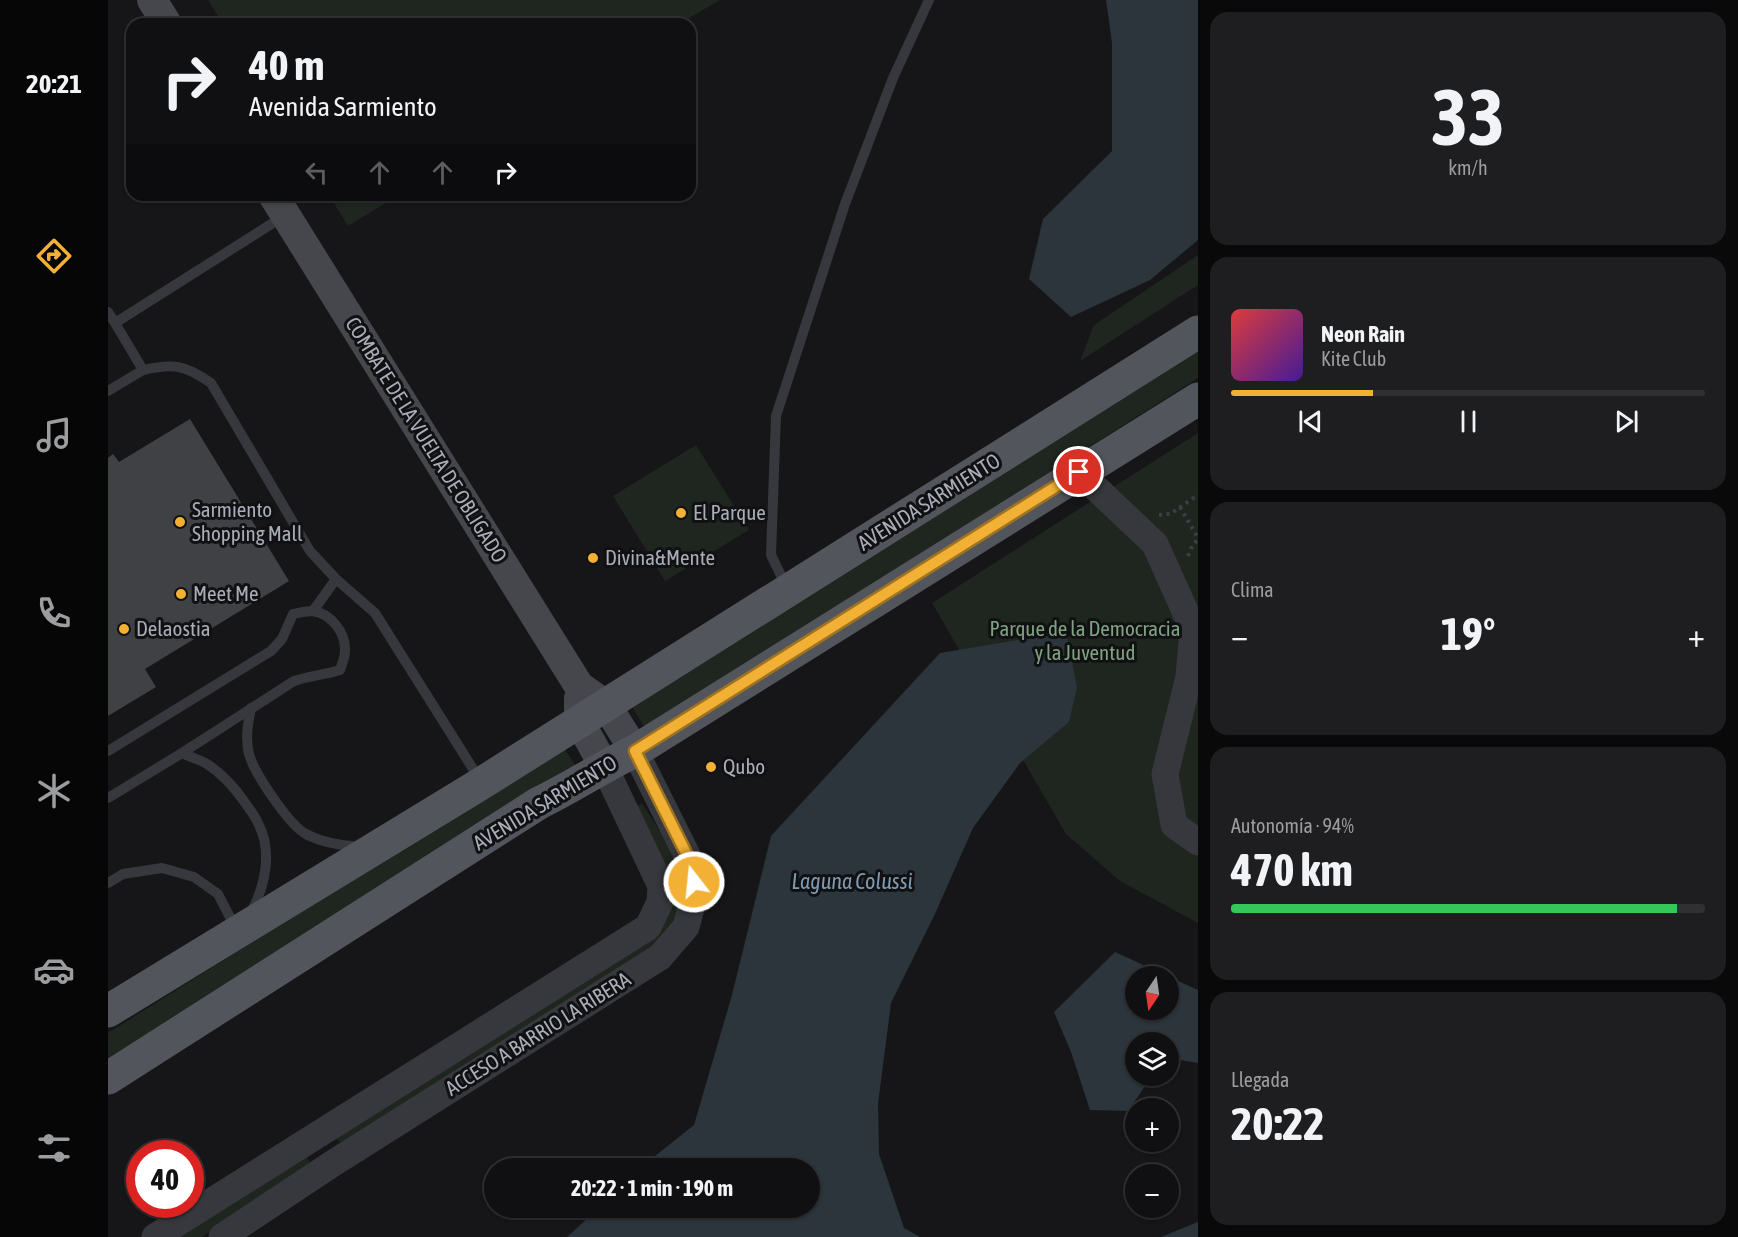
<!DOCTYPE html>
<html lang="es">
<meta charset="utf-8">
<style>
:root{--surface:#101012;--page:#1e1e20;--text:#f1f3f6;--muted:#9c9d9f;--line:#303032;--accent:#f2b134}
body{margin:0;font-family:"Asap Condensed",sans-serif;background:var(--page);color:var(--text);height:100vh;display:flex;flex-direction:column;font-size:22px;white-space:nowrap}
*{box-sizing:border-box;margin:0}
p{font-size:20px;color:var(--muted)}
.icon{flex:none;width:33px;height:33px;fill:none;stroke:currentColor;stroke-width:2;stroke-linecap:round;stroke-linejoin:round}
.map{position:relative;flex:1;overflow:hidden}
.sheet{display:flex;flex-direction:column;gap:12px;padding:12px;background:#09090a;width:540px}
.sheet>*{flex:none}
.guide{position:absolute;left:18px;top:18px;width:570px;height:183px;border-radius:18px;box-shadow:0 2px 4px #0004,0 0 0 2px var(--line);background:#101012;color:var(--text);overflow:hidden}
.needle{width:39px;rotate:193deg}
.controls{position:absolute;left:1017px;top:966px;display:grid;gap:12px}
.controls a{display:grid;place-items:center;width:54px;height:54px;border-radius:50%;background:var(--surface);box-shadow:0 2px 4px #0004,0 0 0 2px var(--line);font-size:30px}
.speed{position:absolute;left:18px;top:1140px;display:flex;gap:12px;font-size:30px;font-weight:700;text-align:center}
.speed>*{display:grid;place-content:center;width:78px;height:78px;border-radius:50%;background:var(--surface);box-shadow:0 2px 4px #0004,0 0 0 2px var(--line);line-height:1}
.speed .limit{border:9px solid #d22;background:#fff;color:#111}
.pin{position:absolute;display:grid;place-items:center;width:51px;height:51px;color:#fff;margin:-26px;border:3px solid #fff;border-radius:50%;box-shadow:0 2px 6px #0007}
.me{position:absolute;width:66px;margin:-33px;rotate:344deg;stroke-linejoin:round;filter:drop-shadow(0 0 4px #0008)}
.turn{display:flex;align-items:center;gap:21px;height:126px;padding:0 24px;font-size:27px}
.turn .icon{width:78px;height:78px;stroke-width:2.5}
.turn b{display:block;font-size:42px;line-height:51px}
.lanes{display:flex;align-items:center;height:57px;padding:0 24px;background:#0003;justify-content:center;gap:30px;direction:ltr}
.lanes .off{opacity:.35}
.big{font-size:45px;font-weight:700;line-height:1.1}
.sheet .tile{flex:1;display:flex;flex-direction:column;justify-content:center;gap:9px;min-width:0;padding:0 21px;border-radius:18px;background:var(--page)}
.sheet .dial{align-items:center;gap:0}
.dial b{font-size:78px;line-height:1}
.song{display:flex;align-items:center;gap:18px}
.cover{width:72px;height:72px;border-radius:9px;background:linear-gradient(135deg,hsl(0 70% 55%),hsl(260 70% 35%))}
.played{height:6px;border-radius:3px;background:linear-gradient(90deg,var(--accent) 30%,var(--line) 30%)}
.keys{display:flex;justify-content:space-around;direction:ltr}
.heat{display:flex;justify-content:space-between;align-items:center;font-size:33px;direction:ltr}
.charge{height:9px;border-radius:4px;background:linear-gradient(90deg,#34c759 94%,var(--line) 0)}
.trip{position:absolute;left:376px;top:1158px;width:336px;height:60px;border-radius:30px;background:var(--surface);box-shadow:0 2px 4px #0004,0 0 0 2px var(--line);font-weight:700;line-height:60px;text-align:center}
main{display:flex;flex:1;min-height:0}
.dock{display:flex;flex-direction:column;width:108px;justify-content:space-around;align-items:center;background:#060607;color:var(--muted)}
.dock .icon{width:42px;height:42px}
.dock .current{color:var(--accent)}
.dock b{font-size:27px;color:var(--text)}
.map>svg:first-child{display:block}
.green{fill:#1e261f}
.water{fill:#2c353c;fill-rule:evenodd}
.building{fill:#404145}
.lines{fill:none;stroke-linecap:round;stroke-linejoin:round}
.path{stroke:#3d3f44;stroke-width:4;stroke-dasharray:3 4.5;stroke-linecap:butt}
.service{stroke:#37383d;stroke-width:10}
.tertiary{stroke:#37383d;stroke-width:27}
.secondary{stroke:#45474d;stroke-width:30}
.primary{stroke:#53555c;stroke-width:33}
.route-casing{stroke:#9d7322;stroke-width:15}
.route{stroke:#f2b134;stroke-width:10}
.poi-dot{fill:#f2b134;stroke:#111113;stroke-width:2}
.labels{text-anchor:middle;stroke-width:6;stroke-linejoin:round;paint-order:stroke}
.street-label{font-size:21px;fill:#a8adb8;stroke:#111113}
.poi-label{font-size:21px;fill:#a8adb8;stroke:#111113;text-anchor:start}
.park-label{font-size:21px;fill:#7fa381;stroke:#111113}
.water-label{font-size:22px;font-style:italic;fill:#7f9bb3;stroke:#111113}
</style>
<main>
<nav class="dock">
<b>20:21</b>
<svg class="icon current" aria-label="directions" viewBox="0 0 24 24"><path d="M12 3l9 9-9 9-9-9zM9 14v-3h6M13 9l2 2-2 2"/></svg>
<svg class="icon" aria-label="music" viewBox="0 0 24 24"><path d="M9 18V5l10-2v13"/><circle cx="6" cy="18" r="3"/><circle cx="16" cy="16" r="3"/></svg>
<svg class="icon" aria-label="phone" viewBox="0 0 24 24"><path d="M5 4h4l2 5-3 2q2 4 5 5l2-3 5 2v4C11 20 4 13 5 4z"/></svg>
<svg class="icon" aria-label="climate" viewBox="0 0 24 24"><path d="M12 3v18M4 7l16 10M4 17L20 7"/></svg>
<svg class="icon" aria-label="car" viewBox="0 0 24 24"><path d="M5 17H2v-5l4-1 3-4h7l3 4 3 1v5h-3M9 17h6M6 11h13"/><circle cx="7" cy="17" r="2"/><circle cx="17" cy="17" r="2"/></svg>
<svg class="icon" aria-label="filters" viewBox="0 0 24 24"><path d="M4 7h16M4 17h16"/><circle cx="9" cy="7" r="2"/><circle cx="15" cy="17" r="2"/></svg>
</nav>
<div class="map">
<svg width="1090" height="1237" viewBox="0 0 1090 1237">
<rect width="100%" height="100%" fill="#161618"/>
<!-- green -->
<path class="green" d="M 100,0 L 612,0 L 571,24 L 115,24 Z
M 221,195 L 291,195 L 240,226 Z
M 1090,255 L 1090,285 L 972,361 L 986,325 Z
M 1090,342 L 1090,378 L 537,728 L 521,702 Z
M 1090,433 L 1090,923 L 1012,881 L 958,834 L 824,603 Z
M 588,445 L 641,530 L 557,581 L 505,496 Z
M 455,746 L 469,768 L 0,1065 L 0,1033 Z
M 534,803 L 567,856 L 574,872 L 574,896 L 567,924 L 552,943 L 233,1143 L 224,1136 L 562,897 L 561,870 L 525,809 Z
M 195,1152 L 203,1164 L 94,1237 L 60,1237 Z"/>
<!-- water -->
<path class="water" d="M 998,0 L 1090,0 L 1090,240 L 1042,280 L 963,317 L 921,279 L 935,219 L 1004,151 L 1004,43 Z
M 958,632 L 969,687 L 961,722 L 912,763 L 865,828 L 826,916 L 783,1003 L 770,1104 L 771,1154 L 796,1228 L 812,1237 L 459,1237 L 491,1208 L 702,1208 L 702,1168 L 532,1168 L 586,1125 L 624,995 L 663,836 L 832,653 Z
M 1007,952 L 1090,990 L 1090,1063 L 1061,1058 L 1060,1042 L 1028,1042 L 1028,1076 L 1044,1076 L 1020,1111 L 982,1110 L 963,1052 L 946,1012 ZM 1028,976 L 1060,976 L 1060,1010 L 1028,1010 Z
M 1090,1222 L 1090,1237 L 1053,1237 Z"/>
<!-- building -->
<path class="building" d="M 82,419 L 181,581 L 37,669 L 48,687 L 0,716 L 0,458 L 5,454 L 11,462 Z"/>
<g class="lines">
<!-- path -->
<path class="path" d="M 1072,507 L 1090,538
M 1051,515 L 1062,514 L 1090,495
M 1080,556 L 1085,544 L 1090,540"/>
<!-- service -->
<path class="service" d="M 0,312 L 7,323
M 35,370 C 66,363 77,365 103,383 L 202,551 L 228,579 L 267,613 L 372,780
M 0,391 L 35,370 L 7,323 L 176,216
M 679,588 L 663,555 L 668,416 L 737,204 L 785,78 L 821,0
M 205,611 L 228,579
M 143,708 C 140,723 137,738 141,754 C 146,773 181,825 198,834 C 215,843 233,845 252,847
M 0,751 L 163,651 L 174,639 L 185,614 C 191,613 198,611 204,611 C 223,613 238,633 237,651 C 237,657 234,664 232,670 C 216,675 201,676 186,681 L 74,753
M 0,798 L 74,753 C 82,757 92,760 99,764 C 115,774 127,788 138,804 C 142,810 147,816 150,823 C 165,851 157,885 144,911
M 0,883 L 15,874 L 54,868 L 86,877 L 110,894 L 128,929"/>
<!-- tertiary -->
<path class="tertiary" d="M 971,472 L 1047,544 L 1085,629 L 1081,677 L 1057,774 L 1066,825 L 1090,842
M 47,1237 L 540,927 L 552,902 L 553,886 L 496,766
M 114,1237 L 227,1162 L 552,957 L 578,927 L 584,904 L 586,882 L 581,859 L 527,751"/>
<!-- secondary -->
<path class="secondary" d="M 44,0 L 59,24
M 165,195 L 471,686 L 498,705 L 527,751
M 471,698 L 471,721 L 496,766"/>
<!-- primary -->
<path class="primary" d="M 0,1011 L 374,783 L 1090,332
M 0,1078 L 431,803 C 464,787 494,767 527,751 L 1090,399"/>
</g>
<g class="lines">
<!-- route casing -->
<g class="route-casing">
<path id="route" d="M 586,882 L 581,859 L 527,751 L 971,472"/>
</g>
<!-- route -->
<use href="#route" class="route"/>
</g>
<!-- markers -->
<g class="poi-dot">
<circle cx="573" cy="513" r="6"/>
<circle cx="72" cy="522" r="6"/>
<circle cx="485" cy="558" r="6"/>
<circle cx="73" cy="594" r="6"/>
<circle cx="16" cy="629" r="6"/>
<circle cx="603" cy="767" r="6"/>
</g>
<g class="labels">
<!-- street labels -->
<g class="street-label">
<text transform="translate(318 440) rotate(58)" y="7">COMBATE DE LA VUELTA DE OBLIGADO</text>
<text transform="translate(821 502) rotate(-32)" y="7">AVENIDA SARMIENTO</text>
<text transform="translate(437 803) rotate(-31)" y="7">AVENIDA SARMIENTO</text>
<text transform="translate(430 1034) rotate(-32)" y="7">ACCESO A BARRIO LA RIBERA</text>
</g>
<!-- poi labels -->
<g class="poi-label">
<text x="84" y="517">Sarmiento<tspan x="84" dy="24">Shopping Mall</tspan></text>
<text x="585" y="520">El Parque</text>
<text x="497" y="565">Divina&amp;Mente</text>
<text x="85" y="601">Meet Me</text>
<text x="28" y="636">Delaostia</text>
<text x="615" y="774">Qubo</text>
</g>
<!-- park labels -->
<g class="park-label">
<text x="977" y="636">Parque de la Democracia<tspan x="977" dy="24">y la Juventud</tspan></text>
</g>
<!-- water labels -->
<g class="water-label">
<text x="744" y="889">Laguna Colussi</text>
</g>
</g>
</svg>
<div class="controls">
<a><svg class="needle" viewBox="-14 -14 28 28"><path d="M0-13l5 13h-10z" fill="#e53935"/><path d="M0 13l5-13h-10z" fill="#9c9d9f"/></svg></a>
<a><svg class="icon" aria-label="layers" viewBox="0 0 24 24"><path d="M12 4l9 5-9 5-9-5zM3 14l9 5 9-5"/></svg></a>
<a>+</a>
<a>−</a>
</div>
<div class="speed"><div class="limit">40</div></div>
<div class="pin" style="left:971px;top:472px;background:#d93025"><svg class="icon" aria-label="arrive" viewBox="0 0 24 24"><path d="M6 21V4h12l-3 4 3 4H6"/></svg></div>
<svg class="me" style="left:586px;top:882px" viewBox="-20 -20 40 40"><circle r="17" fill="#f2b134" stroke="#fff" stroke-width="3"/><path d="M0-11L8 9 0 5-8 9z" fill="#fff"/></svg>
<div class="trip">20:22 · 1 min · 190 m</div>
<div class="guide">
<div class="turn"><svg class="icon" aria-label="right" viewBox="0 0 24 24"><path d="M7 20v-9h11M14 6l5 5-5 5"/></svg><div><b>40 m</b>Avenida Sarmiento</div></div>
<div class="lanes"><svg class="icon off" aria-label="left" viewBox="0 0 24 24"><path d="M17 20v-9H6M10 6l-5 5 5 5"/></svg><svg class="icon off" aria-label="ahead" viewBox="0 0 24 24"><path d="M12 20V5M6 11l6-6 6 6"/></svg><svg class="icon off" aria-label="ahead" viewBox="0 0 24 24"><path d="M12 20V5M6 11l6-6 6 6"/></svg><svg class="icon" aria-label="right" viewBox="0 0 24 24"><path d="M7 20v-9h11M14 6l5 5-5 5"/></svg></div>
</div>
</div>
<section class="sheet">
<div class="tile dial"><b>33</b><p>km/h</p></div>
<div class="tile">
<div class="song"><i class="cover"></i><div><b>Neon Rain</b><p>Kite Club</p></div></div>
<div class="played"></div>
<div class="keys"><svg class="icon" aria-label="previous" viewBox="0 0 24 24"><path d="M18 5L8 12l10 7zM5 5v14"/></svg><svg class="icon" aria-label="pause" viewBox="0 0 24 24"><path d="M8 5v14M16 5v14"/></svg><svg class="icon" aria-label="next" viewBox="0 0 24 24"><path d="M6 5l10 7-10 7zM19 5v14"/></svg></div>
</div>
<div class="tile"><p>Clima</p>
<div class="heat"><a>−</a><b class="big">19°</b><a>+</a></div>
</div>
<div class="tile"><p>Autonomía · 94%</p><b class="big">470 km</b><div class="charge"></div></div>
<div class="tile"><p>Llegada</p><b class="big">20:22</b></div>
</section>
</main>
